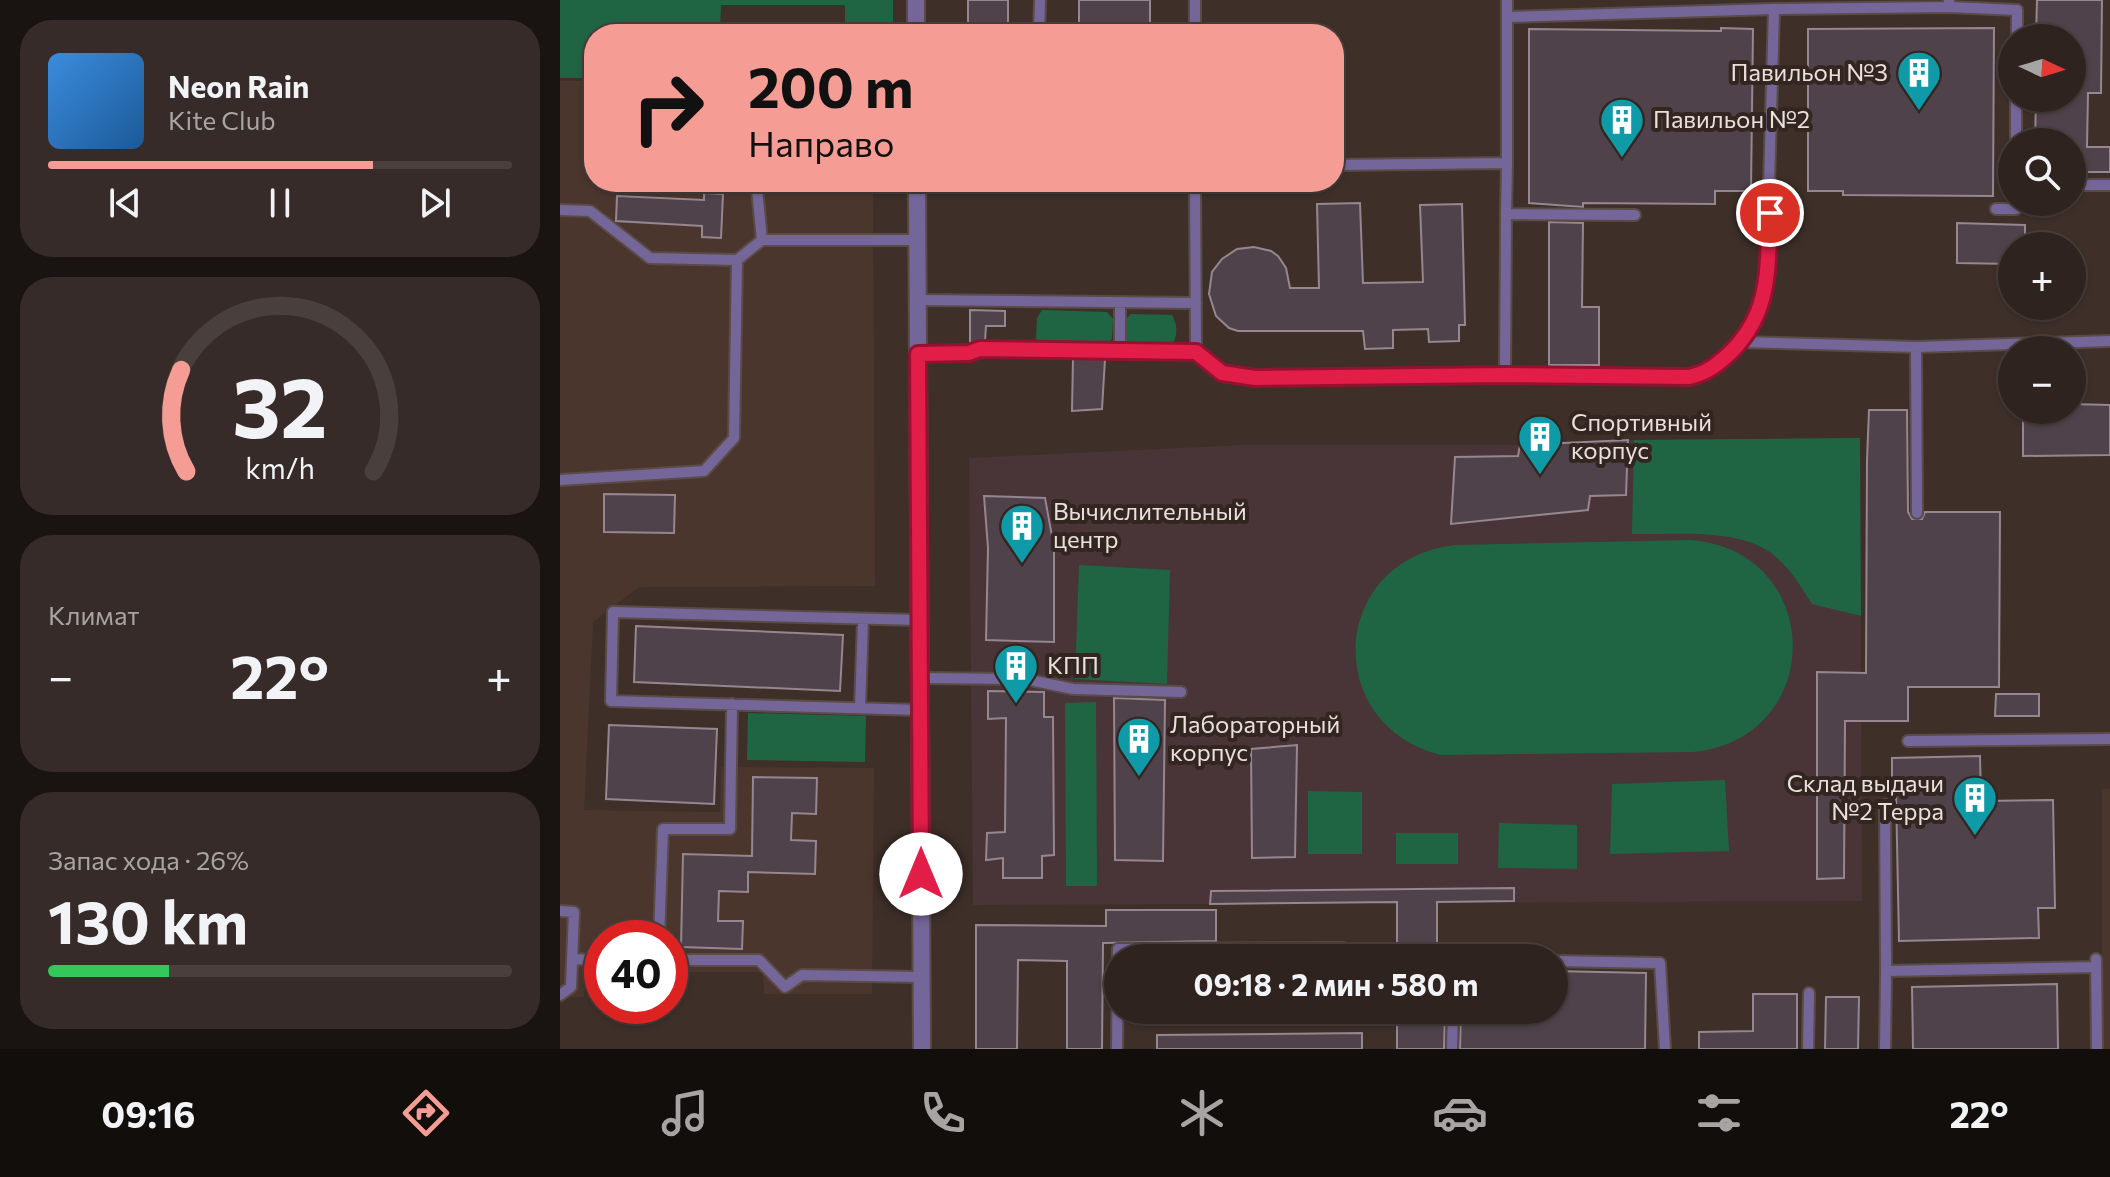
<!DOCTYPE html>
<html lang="ru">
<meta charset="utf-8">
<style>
:root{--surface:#2e231f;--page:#362b28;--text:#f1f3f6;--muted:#a7a4a4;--line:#49403d;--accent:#f59c94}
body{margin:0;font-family:Commissioner,sans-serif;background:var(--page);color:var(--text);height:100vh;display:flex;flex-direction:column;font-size:30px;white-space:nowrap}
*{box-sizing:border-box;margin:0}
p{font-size:26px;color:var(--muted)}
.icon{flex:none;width:44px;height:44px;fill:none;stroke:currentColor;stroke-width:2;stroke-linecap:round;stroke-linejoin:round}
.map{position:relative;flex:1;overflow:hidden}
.side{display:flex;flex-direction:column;gap:20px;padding:20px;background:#191311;width:560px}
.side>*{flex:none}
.hud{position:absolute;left:24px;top:24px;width:760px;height:168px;border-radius:32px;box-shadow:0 2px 6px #0004,0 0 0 2px var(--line);background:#f59c94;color:#111;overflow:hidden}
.needle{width:52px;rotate:94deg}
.buttons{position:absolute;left:1438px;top:24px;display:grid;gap:16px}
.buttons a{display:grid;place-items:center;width:88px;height:88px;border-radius:50%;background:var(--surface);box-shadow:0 2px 6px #0004,0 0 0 2px var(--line);font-size:40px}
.speed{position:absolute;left:24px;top:920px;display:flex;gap:16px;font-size:40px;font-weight:700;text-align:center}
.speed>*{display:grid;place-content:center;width:104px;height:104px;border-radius:50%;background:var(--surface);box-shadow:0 2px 6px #0004,0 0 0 2px var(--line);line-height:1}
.speed .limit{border:12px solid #d22;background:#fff;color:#111}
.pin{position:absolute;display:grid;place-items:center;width:68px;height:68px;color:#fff;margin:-34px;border:4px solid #fff;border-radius:50%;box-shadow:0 2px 8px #0007}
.me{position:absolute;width:88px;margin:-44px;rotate:0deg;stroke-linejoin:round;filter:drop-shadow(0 0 6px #0008)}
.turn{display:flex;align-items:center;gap:28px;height:168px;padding:0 32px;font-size:36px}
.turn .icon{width:104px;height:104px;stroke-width:2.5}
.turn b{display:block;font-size:56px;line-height:68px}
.big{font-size:60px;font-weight:700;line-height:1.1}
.side .tile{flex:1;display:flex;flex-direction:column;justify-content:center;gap:12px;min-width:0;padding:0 28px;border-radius:32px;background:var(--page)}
.side .dial{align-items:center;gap:0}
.dial svg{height:208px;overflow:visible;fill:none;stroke:var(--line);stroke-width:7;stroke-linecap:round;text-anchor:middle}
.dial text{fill:var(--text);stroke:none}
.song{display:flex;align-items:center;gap:24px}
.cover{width:96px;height:96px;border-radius:12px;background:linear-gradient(135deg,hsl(210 70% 55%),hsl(210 70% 35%))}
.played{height:8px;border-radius:4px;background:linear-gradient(90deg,var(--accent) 70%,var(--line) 70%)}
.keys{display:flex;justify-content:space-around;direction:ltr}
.heat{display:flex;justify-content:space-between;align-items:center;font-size:44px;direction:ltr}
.charge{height:12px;border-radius:6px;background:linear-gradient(90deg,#34c759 26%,var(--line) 0)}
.trip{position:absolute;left:544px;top:944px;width:464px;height:80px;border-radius:40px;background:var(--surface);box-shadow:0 2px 6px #0004,0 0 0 2px var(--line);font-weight:700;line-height:80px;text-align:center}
.dock{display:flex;height:128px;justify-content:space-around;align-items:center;background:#120e0c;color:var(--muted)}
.dock .icon{width:56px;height:56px}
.dock .active{color:var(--accent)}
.dock b{font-size:36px;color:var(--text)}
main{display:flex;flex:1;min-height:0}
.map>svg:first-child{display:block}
.built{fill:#4b362e}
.education{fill:#493437}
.green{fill:#1f6543}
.building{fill:#50424a;stroke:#96868f;stroke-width:2}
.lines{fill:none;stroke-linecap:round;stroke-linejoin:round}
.service-casing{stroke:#594b46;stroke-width:14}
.tertiary-casing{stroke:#594b46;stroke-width:20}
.service{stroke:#756699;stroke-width:10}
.tertiary{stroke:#756699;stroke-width:16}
.route-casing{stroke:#92132f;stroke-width:20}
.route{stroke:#e11d48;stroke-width:14}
.labels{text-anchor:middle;stroke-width:8;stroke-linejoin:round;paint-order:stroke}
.poi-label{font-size:24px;fill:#e9e0dc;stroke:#332520;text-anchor:start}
</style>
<main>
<section class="side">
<div class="tile">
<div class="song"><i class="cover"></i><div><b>Neon Rain</b><p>Kite Club</p></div></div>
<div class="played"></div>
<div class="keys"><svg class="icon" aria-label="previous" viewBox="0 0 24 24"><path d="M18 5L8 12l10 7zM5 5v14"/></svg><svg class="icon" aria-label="pause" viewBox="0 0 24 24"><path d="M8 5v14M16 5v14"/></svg><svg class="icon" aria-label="next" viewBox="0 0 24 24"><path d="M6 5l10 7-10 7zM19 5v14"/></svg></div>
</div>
<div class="tile dial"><svg viewBox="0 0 100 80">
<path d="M14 69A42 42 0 1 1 86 69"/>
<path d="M14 69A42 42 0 0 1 12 30" stroke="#f59c94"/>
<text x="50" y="56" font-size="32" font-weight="700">32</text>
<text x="50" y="72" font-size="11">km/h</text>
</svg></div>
<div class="tile"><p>Климат</p>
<div class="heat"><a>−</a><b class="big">22°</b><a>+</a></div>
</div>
<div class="tile"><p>Запас хода · 26%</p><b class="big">130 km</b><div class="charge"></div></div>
</section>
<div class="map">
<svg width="1550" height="1049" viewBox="0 0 1550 1049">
<rect width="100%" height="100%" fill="#3e2f29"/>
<!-- built -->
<path class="built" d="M 0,81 L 34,81 L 34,182 L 313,182 L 315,586 L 79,587 L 33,622 L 24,810 L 160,812 L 161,767 L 314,768 L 312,994 L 204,994 L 203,972 L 110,972 L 110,938 L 42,938 L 42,972 L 24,972 L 24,997 L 0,996 Z
M 1542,789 L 1550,789 L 1550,1049 L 1542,1049 Z"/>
<!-- education -->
<path class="education" d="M 1300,438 L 1302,901 L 413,905 L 409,458 L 684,445 L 960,445 L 1068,440 Z"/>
<!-- green -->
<path class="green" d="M 0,0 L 333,0 L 333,34 L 285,34 L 285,5 L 161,5 L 160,34 L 34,34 L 34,78 L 0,78 Z
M 482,310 L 547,312 L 553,319 L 552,339 L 546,346 L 484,346 L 476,339 L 477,318 Z
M 571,314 L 612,315 C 618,325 618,337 611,346 L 574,345 L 564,340 L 565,320 Z
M 1300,438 L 1301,616 L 1252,604 C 1240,585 1227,563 1208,551 C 1174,528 1112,535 1072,534 L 1074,440 Z
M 1130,540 C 1265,550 1268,738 1133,752 L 881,755 C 760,725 770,558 896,545 Z
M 519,565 L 610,570 L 607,684 L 515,679 Z
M 536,702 L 537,886 L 506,886 L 505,703 Z
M 188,713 L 306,716 L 305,762 L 187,760 Z
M 1165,780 L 1169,851 L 1050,854 L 1052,784 Z
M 748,791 L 802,792 L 802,854 L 748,854 Z
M 939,823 L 1017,825 L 1017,869 L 938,868 Z
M 836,833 L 898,833 L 898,864 L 836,864 Z"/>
<!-- building -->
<path class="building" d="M 408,0 L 448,0 L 448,34 L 408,34 Z
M 519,0 L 590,0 L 590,34 L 519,34 Z
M 1477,0 L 1542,0 L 1541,93 L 1528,93 L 1527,147 L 1550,147 L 1550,172 L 1512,172 L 1512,142 L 1475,142 L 1476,98 L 1512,98 L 1512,38 L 1476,38 Z
M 1161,28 L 1193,29 L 1191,191 L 1155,191 L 1155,204 L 1023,203 L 1023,207 L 969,203 L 969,29 L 1161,31 Z
M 1434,28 L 1433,196 L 1283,195 L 1283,191 L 1248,191 L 1248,29 Z
M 144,193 L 163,194 L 161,238 L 142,237 L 142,226 L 56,221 L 57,196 L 144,200 Z
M 800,203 L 803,283 L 863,282 L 860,205 L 902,204 L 905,325 L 899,325 L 899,341 L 869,342 L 868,329 L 833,330 L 833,348 L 805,349 L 803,331 L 678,331 L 669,328 L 656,316 L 649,294 L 652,272 L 662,259 L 677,249 L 694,247 L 711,251 L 718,256 L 726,268 L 730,288 L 759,288 L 757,204 Z
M 989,222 L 1023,223 L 1022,307 L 1039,307 L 1039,365 L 989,365 Z
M 1397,223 L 1465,225 L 1465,246 L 1452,246 L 1452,264 L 1397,263 Z
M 410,310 L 445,311 L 445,326 L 426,326 L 425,341 L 410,344 Z
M 513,358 L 545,359 L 542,409 L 512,411 Z
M 1512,404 L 1550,405 L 1550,455 L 1463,456 L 1463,410 L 1512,410 Z
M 1309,410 L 1347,410 L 1348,512 L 1352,519 L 1362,519 L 1365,512 L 1440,512 L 1439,687 L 1348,687 L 1348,721 L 1285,721 L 1284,878 L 1257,879 L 1257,672 L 1306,673 L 1307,460 Z
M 1068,440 L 1066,495 L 1030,496 L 1028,510 L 891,524 L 895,457 L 958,456 L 960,445 Z
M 44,494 L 115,495 L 114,533 L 44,532 Z
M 424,496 L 485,498 L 494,547 L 494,642 L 426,640 L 428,548 Z
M 76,626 L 283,635 L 280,691 L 74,682 Z
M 428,691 L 484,692 L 484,717 L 493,717 L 494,855 L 482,856 L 482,878 L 443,878 L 443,858 L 426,860 L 427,833 L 445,832 L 446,718 L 428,719 Z
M 1436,694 L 1479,694 L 1479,716 L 1435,716 Z
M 554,698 L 605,700 L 603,861 L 555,860 Z
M 49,725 L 157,729 L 154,804 L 46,799 Z
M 737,745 L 735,857 L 692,858 L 691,749 Z
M 1420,756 L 1421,801 L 1493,800 L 1495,908 L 1478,908 L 1479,938 L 1339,941 L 1336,793 L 1332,793 L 1332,758 Z
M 193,777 L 257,778 L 256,814 L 232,813 L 231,840 L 256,841 L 255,874 L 188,872 L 188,892 L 159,891 L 158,921 L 183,921 L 182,949 L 121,947 L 123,854 L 192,856 Z
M 954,888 L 954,901 L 877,902 L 877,958 L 837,958 L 837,902 L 650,904 L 651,891 Z
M 546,910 L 656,910 L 656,941 L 543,943 L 542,1049 L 507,1049 L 507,961 L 458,960 L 457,1049 L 416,1049 L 416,925 L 546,926 Z
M 994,971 L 1086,973 L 1085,1049 L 900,1049 L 901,1010 L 994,1010 Z
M 1497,984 L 1498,1049 L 1353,1049 L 1352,987 Z
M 1193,994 L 1237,994 L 1237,1049 L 1139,1049 L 1139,1032 L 1193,1031 Z
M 1266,997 L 1299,997 L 1298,1049 L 1265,1049 Z
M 837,1010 L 885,1010 L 884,1049 L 837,1049 Z
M 802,1033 L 802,1049 L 597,1049 L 597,1035 Z"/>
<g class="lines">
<!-- service casing -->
<g class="service-casing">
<path id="service" d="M 635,0 L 635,34
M 1389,0 L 1389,7 L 1457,10 L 1457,38
M 947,17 L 1214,9
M 479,34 L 480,0
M 1456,142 L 1456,98
M 947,163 L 947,0
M 774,165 L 947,163 L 946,214 L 1075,215
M 191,182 L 197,190 L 202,240
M 450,182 L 532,185 L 532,182
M 635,182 L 636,352
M 1512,185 L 1550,185
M 1436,209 L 1456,209 L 1456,202
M 0,210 L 30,211 L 90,258 L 177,260
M 358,300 L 636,303
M 560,302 L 560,349
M 1181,342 L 1356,347 L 1550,341
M 1356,347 L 1357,513
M 358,354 L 409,353 L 420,349 L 636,352 L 662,373 L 695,378 L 945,375 L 1129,377 C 1168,369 1196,328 1206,291 L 1214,9 L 1389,7
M 945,375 L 946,214
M 0,480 L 144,471 L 174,438 L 177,260 L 202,240 L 357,240
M 359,620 L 53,612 L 51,701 L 360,710
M 360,678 L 465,679 L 513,689 L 621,692
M 300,708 L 303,619
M 1348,741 L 1550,739
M 1325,805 L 1326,971
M 0,911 L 14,912 L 11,987 L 0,995
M 99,938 L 103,829 L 170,829 L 172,704
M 12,959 L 42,960
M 1536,959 L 1537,1049
M 110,960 L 199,960 L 225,987 L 242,975 L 361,977
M 994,961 L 1100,963 L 1105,1049
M 557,1049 L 558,949 L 783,948 L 783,958
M 892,1049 L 893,1010
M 1248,1049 L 1249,993
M 1325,1049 L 1326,971 L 1536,967"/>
</g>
<!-- tertiary casing -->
<g class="tertiary-casing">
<path id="tertiary" d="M 356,0 L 356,34
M 357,182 L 362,1049"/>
</g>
<!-- service -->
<use href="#service" class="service"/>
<!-- tertiary -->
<use href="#tertiary" class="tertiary"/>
</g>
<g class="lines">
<!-- route casing -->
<g class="route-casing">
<path id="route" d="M 361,874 L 358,354 L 409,353 L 420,349 L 636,352 L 662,373 L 695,378 L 945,375 L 1129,377 C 1147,373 1157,365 1171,352 C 1212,311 1207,267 1210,213"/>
</g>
<!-- route -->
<use href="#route" class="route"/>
</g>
<!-- icons -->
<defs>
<g id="building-pin" transform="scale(2.3)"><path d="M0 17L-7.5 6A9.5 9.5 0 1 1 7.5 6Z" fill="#0f9aa8" stroke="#332520"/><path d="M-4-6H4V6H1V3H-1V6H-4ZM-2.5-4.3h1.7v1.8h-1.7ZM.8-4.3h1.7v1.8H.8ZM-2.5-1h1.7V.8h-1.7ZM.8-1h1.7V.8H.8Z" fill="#fff"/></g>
</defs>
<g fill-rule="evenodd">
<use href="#building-pin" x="1359" y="73"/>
<use href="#building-pin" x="1062" y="120"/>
<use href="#building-pin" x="980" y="437"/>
<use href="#building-pin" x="462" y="526"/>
<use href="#building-pin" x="456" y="666"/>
<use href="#building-pin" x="579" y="739"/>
<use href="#building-pin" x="1415" y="798"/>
</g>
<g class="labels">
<!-- poi labels -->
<g class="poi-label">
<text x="1328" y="81" text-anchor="end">Павильон №3</text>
<text x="1093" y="128">Павильон №2</text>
<text x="1011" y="431">Спортивный<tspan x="1011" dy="28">корпус</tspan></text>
<text x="493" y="520">Вычислительный<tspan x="493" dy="28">центр</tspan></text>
<text x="487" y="674">КПП</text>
<text x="610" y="733">Лабораторный<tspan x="610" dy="28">корпус</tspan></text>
<text x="1384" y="792" text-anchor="end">Склад выдачи<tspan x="1384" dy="28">№2 Терра</tspan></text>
</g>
</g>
</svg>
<div class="buttons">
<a><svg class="needle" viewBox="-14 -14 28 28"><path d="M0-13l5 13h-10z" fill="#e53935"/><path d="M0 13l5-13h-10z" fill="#a7a4a4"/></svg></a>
<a><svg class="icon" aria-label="search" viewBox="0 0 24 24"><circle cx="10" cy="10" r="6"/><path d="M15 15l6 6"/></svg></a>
<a>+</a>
<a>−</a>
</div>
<div class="speed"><div class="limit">40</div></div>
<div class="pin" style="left:1210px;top:213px;background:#d93025"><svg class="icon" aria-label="arrive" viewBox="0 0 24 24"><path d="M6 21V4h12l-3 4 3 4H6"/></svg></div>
<svg class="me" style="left:361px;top:874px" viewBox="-20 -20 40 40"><circle r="19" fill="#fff"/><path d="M0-13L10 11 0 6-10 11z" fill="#e11d48"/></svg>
<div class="trip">09:18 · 2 мин · 580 m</div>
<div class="hud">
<div class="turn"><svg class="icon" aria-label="right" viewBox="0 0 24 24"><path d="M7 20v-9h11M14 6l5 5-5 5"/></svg><div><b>200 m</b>Направо</div></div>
</div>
</div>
</main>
<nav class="dock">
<b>09:16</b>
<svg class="icon active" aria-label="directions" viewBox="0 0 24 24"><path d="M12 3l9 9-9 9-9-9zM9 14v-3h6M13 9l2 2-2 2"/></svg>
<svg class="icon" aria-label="music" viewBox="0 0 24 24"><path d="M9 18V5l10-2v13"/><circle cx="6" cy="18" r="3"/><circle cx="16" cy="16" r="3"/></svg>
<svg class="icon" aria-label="phone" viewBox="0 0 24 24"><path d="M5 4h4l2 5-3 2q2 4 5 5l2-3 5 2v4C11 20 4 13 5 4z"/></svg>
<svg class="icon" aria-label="climate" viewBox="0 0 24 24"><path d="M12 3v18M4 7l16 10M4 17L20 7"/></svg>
<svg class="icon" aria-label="car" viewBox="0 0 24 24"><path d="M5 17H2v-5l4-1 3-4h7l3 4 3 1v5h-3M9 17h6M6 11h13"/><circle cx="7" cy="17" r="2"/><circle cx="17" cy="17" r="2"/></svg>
<svg class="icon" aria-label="filters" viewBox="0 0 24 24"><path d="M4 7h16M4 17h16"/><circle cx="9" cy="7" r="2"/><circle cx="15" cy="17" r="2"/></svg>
<b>22°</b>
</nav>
